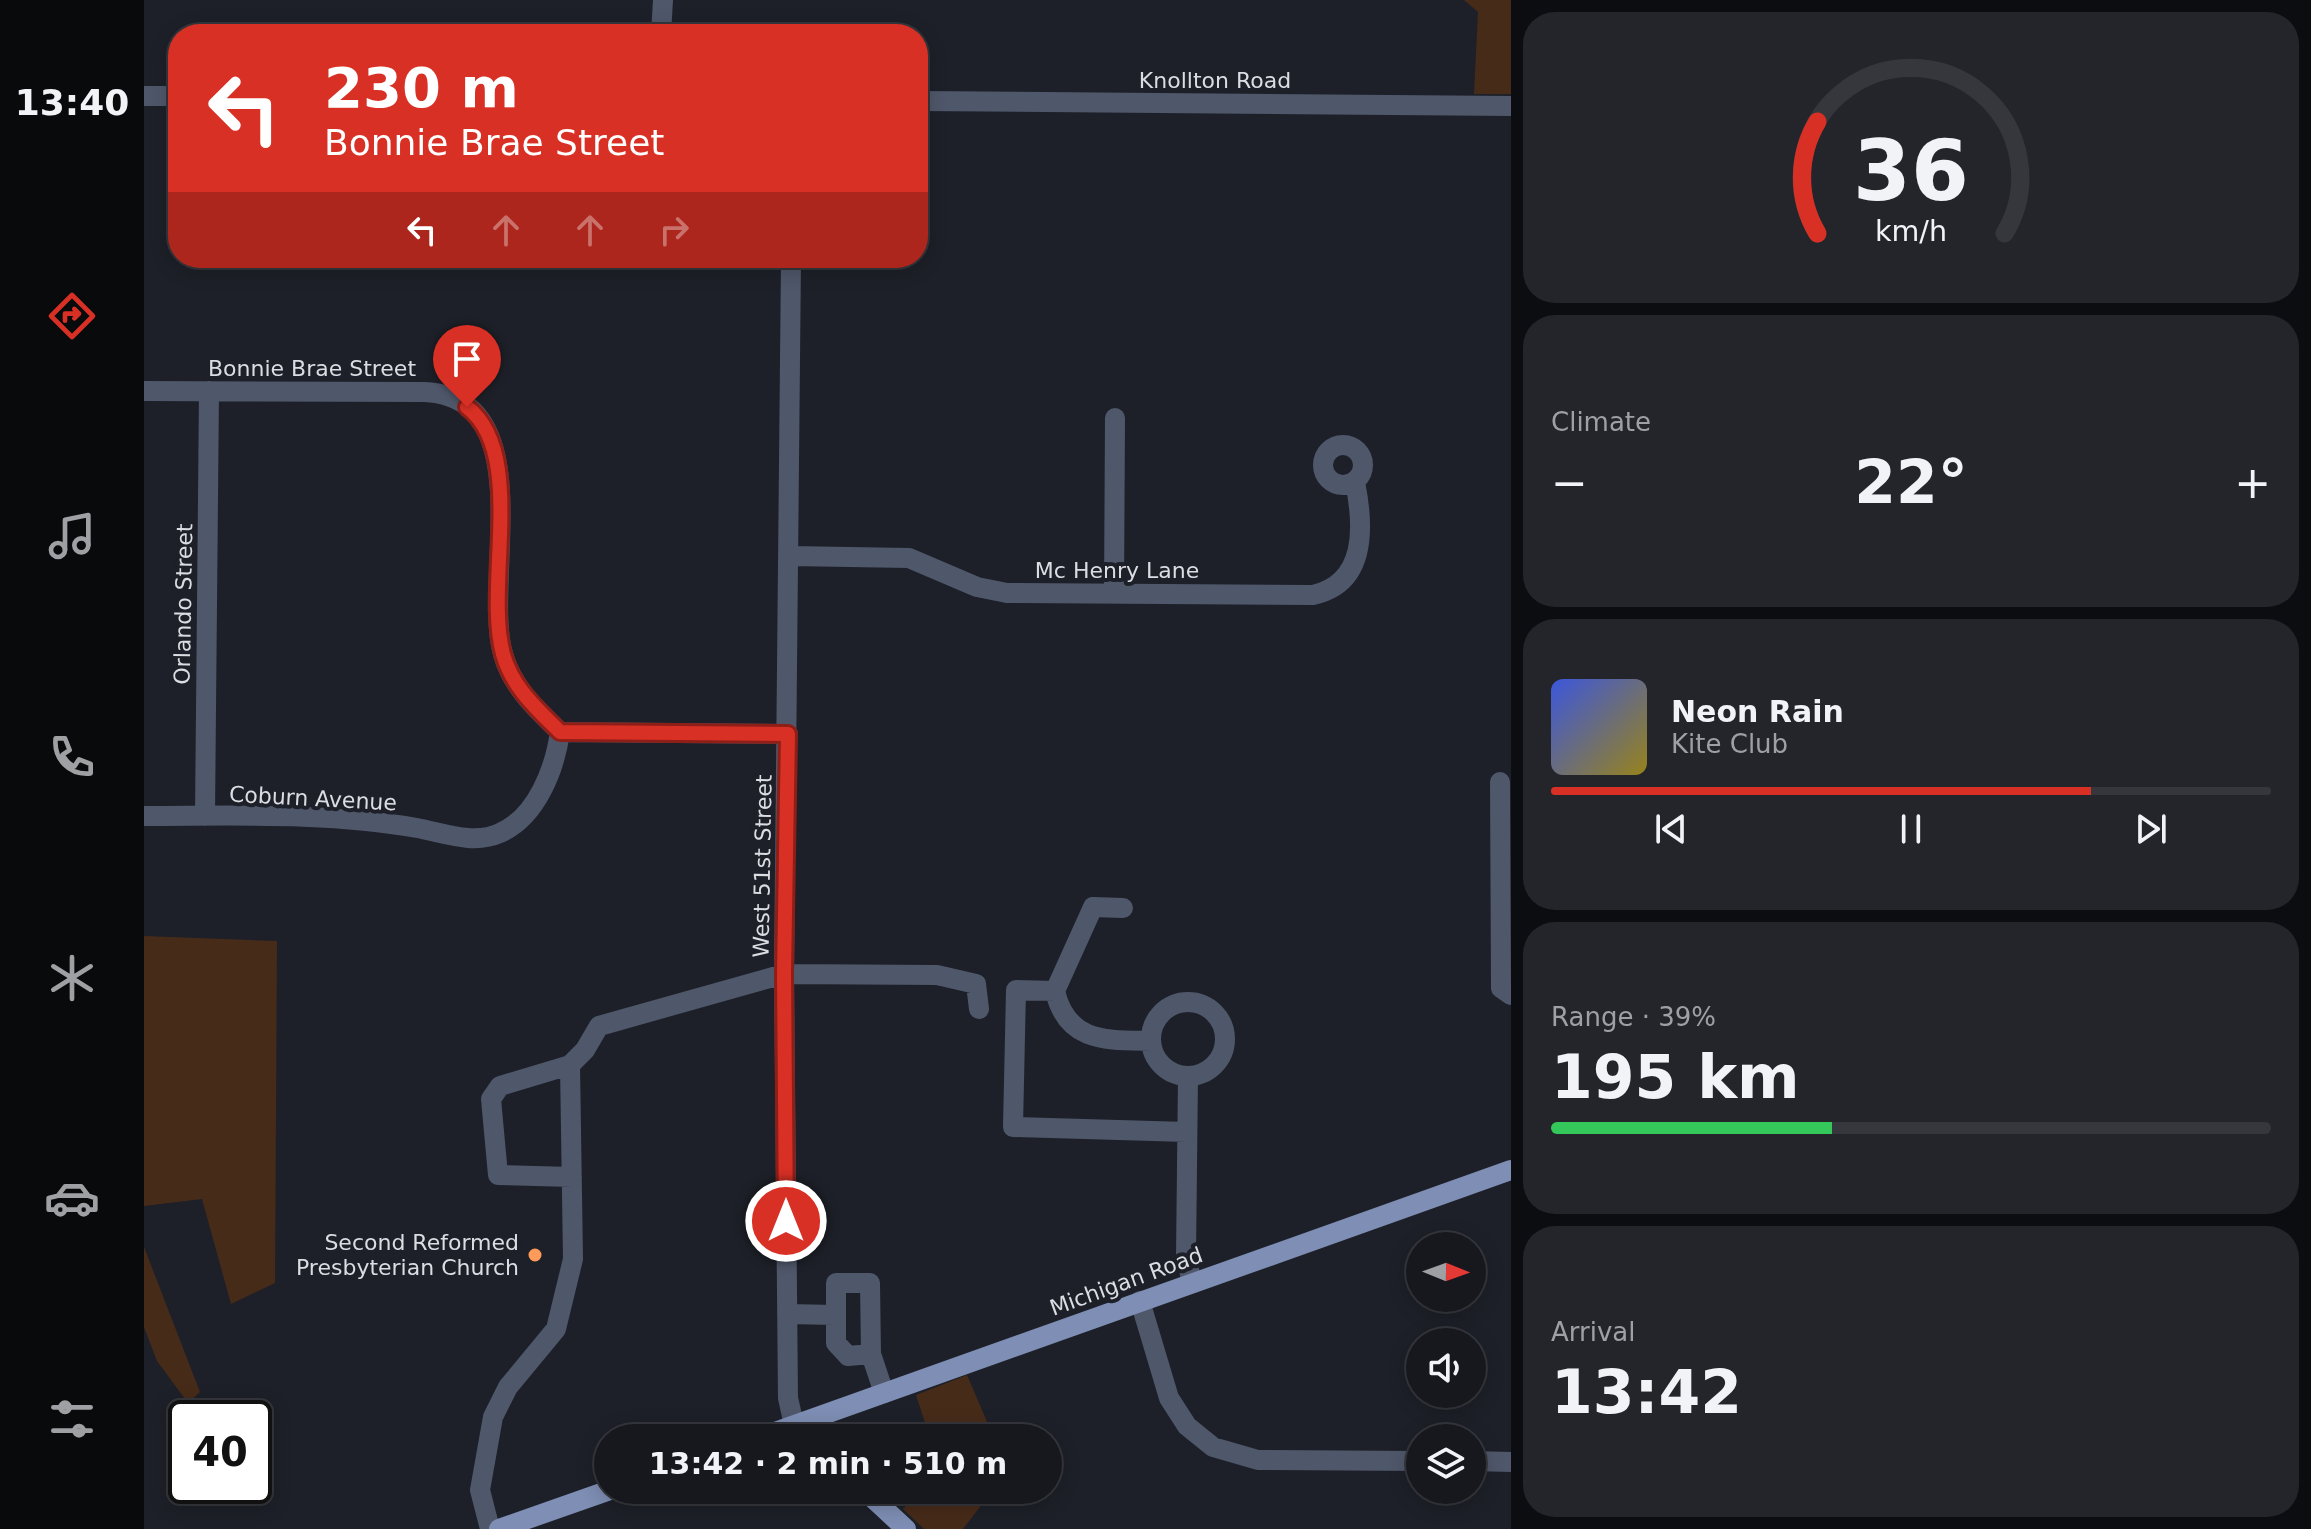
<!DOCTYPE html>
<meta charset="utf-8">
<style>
:root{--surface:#16181e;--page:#23252b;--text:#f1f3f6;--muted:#9ea0a4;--line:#35373c;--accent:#d93025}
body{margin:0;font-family:"DejaVu Sans",sans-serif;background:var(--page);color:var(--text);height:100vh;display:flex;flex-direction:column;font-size:30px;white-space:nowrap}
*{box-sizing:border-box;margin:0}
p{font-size:26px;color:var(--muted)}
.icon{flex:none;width:44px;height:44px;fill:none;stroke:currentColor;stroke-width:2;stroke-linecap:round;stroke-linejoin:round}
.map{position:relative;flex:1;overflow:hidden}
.sheet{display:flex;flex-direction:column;gap:12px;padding:12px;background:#0c0d10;width:800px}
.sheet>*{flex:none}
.banner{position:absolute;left:24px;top:24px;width:760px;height:244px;border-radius:32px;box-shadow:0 4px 20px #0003,0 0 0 2px var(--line);background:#d93025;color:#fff;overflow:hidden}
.needle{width:52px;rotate:91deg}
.buttons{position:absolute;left:1262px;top:1232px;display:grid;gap:16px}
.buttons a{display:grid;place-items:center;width:80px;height:80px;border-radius:50%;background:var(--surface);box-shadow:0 4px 20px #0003,0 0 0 2px var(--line);font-size:40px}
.speed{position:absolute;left:24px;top:1400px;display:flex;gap:16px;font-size:40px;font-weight:700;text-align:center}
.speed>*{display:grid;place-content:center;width:104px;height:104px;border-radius:50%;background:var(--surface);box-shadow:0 4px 20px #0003,0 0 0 2px var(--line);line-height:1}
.speed .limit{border:4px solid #111;border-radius:12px;background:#fff;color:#111}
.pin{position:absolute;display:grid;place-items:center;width:68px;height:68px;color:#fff;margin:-82px -34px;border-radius:50% 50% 50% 0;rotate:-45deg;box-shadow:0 0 8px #0007}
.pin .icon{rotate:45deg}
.me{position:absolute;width:88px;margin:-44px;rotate:0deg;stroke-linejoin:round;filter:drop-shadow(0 0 6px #0008)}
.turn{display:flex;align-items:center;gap:28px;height:168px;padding:0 24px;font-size:36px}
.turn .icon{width:104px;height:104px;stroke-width:2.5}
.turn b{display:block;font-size:56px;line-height:68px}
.lanes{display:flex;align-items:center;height:76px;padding:0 24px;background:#0003;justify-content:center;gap:40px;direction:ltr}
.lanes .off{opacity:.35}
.big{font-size:60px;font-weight:700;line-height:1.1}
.sheet .tile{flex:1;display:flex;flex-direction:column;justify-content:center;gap:12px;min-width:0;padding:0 28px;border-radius:32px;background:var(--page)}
.sheet .dial{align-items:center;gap:0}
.dial svg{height:208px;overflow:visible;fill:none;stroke:var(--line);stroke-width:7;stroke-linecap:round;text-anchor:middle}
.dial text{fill:var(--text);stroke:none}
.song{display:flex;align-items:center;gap:24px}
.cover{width:96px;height:96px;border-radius:12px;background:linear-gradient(135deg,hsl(230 70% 55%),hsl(50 70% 35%))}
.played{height:8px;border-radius:4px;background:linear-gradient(90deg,var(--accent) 75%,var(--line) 75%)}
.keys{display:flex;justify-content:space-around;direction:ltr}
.heat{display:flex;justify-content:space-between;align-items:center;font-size:44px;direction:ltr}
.charge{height:12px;border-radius:6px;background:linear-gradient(90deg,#34c759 39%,var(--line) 0)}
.trip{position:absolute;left:450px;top:1424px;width:468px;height:80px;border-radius:40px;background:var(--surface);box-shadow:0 4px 20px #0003,0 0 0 2px var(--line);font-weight:700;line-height:80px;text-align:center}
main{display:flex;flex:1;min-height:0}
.dock{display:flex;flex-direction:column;width:144px;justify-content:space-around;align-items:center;background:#090a0c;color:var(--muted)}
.dock .icon{width:56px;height:56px}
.dock .current{color:var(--accent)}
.dock b{font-size:36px;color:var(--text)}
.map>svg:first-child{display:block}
.green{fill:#472b19}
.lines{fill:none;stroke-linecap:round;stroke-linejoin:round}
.minor{stroke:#4f576a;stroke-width:20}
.major{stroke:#7e8eb4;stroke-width:20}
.route-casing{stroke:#8d1f18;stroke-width:20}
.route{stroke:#d93025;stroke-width:14}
.poi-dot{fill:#ff9b5a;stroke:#1d2028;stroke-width:3}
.labels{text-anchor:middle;stroke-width:8;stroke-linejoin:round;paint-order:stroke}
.street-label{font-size:22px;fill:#dbdde3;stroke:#1d2028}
.poi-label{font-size:22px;fill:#dbdde3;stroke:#1d2028;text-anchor:end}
</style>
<main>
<nav class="dock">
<b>13:40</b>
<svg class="icon current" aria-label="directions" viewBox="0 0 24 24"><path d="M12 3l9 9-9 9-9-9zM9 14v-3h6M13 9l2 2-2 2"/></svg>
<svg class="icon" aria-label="music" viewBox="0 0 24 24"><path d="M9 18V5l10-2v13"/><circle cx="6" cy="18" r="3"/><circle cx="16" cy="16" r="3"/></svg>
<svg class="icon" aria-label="phone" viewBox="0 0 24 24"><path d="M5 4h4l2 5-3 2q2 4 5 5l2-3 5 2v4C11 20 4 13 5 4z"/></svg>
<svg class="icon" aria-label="climate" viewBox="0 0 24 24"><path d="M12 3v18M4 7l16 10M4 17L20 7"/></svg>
<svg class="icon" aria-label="car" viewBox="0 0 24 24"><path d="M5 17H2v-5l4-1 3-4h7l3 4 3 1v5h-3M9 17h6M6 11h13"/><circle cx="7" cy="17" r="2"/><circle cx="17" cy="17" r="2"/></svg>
<svg class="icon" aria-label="filters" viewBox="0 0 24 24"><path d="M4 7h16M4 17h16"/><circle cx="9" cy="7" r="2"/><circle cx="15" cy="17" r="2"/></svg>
</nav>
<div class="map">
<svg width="1367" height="1529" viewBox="0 0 1367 1529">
<rect width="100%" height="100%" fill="#1d2028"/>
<!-- green -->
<path class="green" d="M 1320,0 L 1367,0 L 1367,94 L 1330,94 L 1334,12 Z
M 0,936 L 133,941 L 131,1283 L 87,1304 L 58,1199 L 0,1206 Z
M 0,1247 L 56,1392 L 44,1403 L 13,1361 L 0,1327 Z
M 823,1375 L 850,1438 L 786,1438 L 772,1395 Z
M 778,1490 L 849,1490 L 819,1529 L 780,1529 L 759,1509 Z"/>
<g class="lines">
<!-- minor -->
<path class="minor" d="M 517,34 L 519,0
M 0,96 L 34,96
M 774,101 L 1367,106
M 647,258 L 640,974 L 644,1398 L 650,1425
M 0,391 L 280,392 C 399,397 338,580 359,654 C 368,687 392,709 416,732 L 644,734
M1179 465a20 20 0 1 1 40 0a20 20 0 1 1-40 0Z
M 646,556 L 765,558 L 833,587 L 863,593 L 1169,595 C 1223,583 1220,526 1211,482
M 970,593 L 971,418
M 1356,782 L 1357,988 L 1367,995
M 0,816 C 90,816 184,812 273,828 C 300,833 330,845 356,833 C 393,817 411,768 416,732
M 61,816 L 65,391
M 911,991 L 949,907 L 979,908
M1007 1039a37 37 0 1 1 74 0a37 37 0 1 1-74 0Z
M 1007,1041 C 962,1040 923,1043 911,991 L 872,990 L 869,1127 L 1043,1132
M 426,1065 L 356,1086 L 347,1099 L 354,1175 L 428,1177
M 1044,1077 L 1042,1256 L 1048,1283
M 996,1301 L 1025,1398 L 1043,1426 L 1069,1447 L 1114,1460 L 1276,1461
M 643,1314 L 691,1315
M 727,1354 L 704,1356 L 692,1343 L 692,1283 L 726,1283 L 727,1354 L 740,1393
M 1328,1461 L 1367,1462
M 346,1529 L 336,1490 L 349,1417 L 364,1387 L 412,1329 L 429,1259 L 426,1065 L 441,1050 L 455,1026 L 640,974 L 793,975 L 832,984 L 835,1009"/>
<!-- major -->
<path class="major" d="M 614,1438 L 1367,1170
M 720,1490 L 762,1529
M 355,1529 L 466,1490"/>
</g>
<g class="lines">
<!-- route casing -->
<g class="route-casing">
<path id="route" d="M 323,407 C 383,453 340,585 359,654 C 368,687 392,708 416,732 L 644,734 L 640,974 L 642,1221"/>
</g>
<!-- route -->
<use href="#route" class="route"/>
</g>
<!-- markers -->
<circle class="poi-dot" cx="391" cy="1255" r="8"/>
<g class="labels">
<!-- street labels -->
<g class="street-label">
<text x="1071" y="88">Knollton Road</text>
<text x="168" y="376">Bonnie Brae Street</text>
<text x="973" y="578">Mc Henry Lane</text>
<text transform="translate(39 604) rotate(-89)" y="8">Orlando Street</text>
<text transform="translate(169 798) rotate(3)" y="8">Coburn Avenue</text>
<text transform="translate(618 866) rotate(-89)" y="8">West 51st Street</text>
<text transform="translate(982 1281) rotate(-20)" y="8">Michigan Road</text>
</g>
<!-- poi labels -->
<g class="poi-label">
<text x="375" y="1250">Second Reformed<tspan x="375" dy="25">Presbyterian Church</tspan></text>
</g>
</g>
</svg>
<div class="buttons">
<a><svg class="needle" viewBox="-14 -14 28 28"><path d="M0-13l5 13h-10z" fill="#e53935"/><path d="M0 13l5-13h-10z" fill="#9ea0a4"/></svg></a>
<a><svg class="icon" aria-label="sound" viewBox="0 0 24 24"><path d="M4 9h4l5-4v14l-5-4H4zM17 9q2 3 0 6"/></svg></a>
<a><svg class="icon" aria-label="layers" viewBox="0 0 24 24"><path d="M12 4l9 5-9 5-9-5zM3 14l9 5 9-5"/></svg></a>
</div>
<div class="speed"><div class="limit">40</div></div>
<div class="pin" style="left:323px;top:407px;background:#d93025"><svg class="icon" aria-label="arrive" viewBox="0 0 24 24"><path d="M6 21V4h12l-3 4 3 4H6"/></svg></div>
<svg class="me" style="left:642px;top:1221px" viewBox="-20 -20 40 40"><circle r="17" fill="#d93025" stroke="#fff" stroke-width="3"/><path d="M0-11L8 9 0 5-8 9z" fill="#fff"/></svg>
<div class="trip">13:42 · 2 min · 510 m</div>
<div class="banner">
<div class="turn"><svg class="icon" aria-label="left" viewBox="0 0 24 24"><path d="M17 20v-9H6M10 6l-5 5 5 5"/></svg><div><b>230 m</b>Bonnie Brae Street</div></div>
<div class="lanes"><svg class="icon" aria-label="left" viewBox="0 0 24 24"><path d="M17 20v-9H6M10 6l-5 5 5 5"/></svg><svg class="icon off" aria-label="ahead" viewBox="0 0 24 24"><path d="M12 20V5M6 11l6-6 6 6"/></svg><svg class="icon off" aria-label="ahead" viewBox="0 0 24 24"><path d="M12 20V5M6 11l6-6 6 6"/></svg><svg class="icon off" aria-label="right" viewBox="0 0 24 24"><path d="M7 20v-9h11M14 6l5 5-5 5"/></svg></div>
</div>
</div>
<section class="sheet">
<div class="tile dial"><svg viewBox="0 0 100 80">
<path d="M14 69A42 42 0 1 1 86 69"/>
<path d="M14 69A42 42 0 0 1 14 26" stroke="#d93025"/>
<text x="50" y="56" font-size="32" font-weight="700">36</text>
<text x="50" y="72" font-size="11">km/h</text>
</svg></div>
<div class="tile"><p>Climate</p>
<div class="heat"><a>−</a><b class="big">22°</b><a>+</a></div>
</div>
<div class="tile">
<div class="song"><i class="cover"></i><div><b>Neon Rain</b><p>Kite Club</p></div></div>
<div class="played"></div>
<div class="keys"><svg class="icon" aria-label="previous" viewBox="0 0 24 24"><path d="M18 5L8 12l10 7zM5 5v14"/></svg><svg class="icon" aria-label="pause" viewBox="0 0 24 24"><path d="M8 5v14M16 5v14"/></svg><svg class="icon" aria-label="next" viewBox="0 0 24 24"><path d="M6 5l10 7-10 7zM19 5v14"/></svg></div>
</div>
<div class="tile"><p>Range · 39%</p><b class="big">195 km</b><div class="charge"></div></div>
<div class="tile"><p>Arrival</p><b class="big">13:42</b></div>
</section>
</main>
